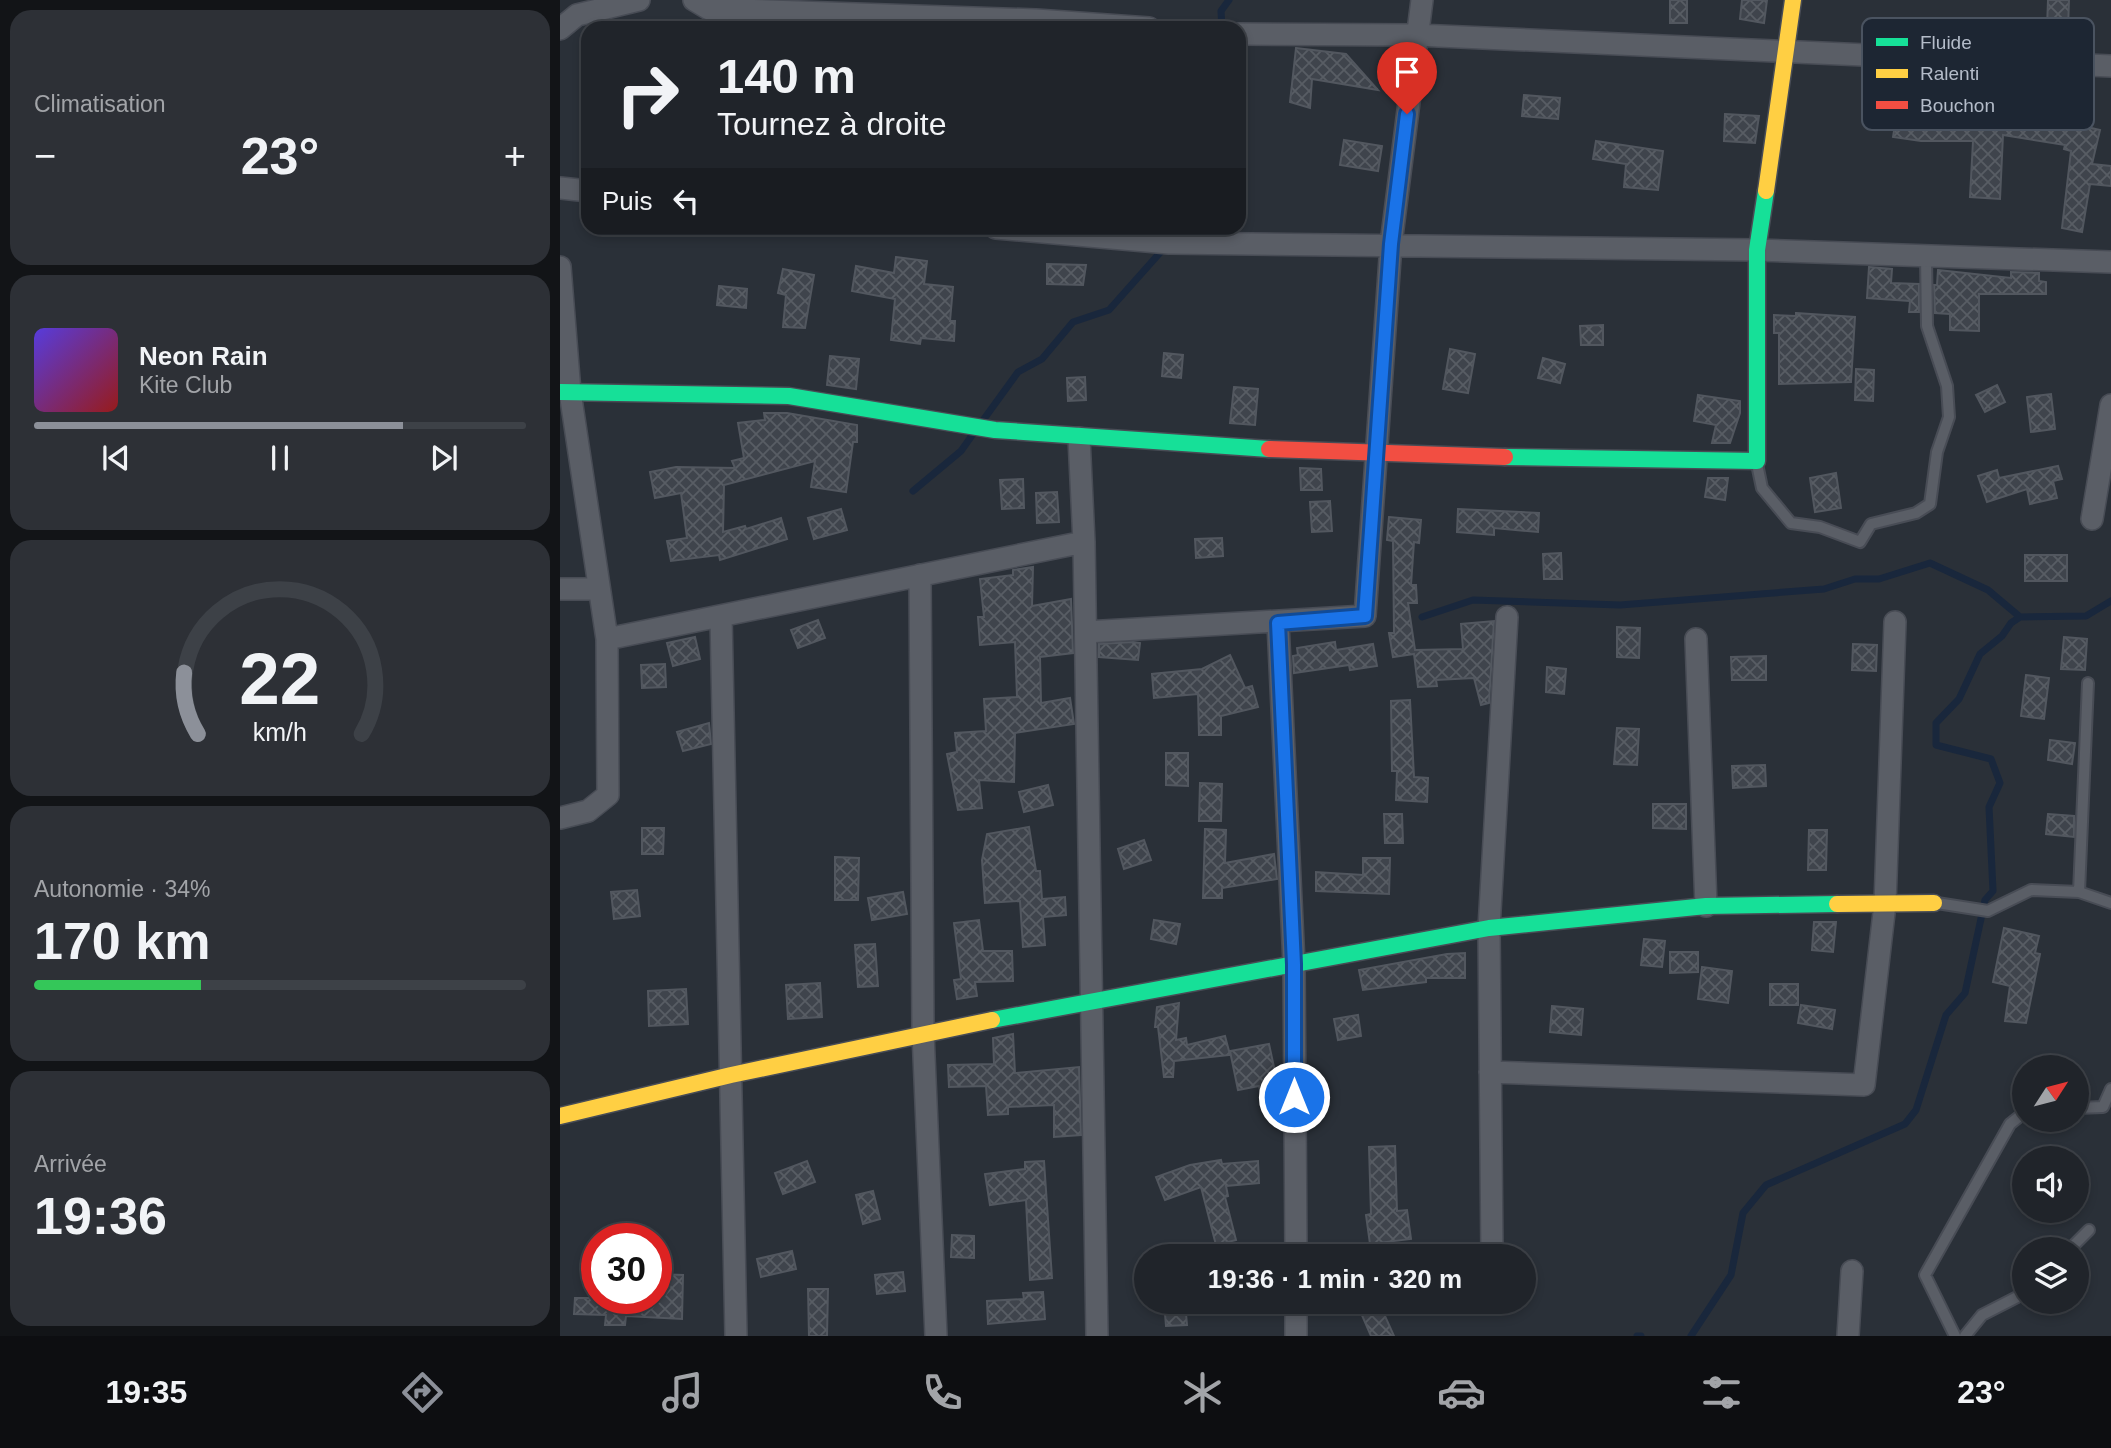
<!DOCTYPE html>
<html lang="fr">
<meta charset="utf-8">
<style>
:root{--surface:#20242a;--page:#2d3036;--text:#f1f3f6;--muted:#a2a4a8;--line:#3d4147;--accent:#8c9099}
body{margin:0;font-family:Helvetica,sans-serif;background:var(--page);color:var(--text);height:100vh;display:flex;flex-direction:column;font-size:26px;white-space:nowrap}
*{box-sizing:border-box;margin:0}
p{font-size:23px;color:var(--muted)}
.icon{flex:none;width:38px;height:38px;fill:none;stroke:currentColor;stroke-width:2;stroke-linecap:round;stroke-linejoin:round}
.map{position:relative;flex:1;overflow:hidden}
.sheet{display:flex;flex-direction:column;gap:10px;padding:10px;background:#121417;width:560px}
.sheet>*{flex:none}
.banner{position:absolute;left:21px;top:21px;width:665px;height:214px;border-radius:21px;box-shadow:0 4px 10px #0003,0 0 0 2px var(--line);background:#20242a;color:var(--text);overflow:hidden}
.needle{width:46px;rotate:54deg}
.fabs{position:absolute;left:1452px;top:1055px;display:grid;gap:14px}
.fabs a{display:grid;place-items:center;width:77px;height:77px;border-radius:50%;background:var(--surface);box-shadow:0 4px 10px #0003,0 0 0 2px var(--line);font-size:35px}
.speed{position:absolute;left:21px;top:1223px;display:flex;gap:14px;font-size:35px;font-weight:700;text-align:center}
.speed>*{display:grid;place-content:center;width:91px;height:91px;border-radius:50%;background:var(--surface);box-shadow:0 4px 10px #0003,0 0 0 2px var(--line);line-height:1}
.speed .limit{border:10px solid #d22;background:#fff;color:#111}
.pin{position:absolute;display:grid;place-items:center;width:60px;height:60px;color:#fff;margin:-72px -30px;border-radius:50% 50% 50% 0;rotate:-45deg;box-shadow:0 0 7px #0007}
.pin .icon{rotate:45deg}
.me{position:absolute;width:77px;margin:-38px;rotate:0deg;stroke-linejoin:round;filter:drop-shadow(0 0 5px #0008)}
.turn{display:flex;align-items:center;gap:24px;height:147px;padding:0 21px;font-size:32px}
.turn .icon{width:91px;height:91px;stroke-width:2.5}
.turn b{display:block;font-size:49px;line-height:60px}
.then{display:flex;align-items:center;height:66px;padding:0 21px;background:#0003;gap:14px;font-size:26px}
.big{font-size:52px;font-weight:700;line-height:1.1}
.sheet .tile{flex:1;display:flex;flex-direction:column;justify-content:center;gap:10px;min-width:0;padding:0 24px;border-radius:21px;background:var(--page)}
.sheet .dial{align-items:center;gap:0}
.dial svg{height:182px;overflow:visible;fill:none;stroke:var(--line);stroke-width:7;stroke-linecap:round;text-anchor:middle}
.dial text{fill:var(--text);stroke:none}
.song{display:flex;align-items:center;gap:21px}
.cover{width:84px;height:84px;border-radius:10px;background:linear-gradient(135deg,hsl(250 70% 55%),hsl(0 70% 35%))}
.played{height:7px;border-radius:4px;background:linear-gradient(90deg,var(--accent) 75%,var(--line) 75%)}
.keys{display:flex;justify-content:space-around;direction:ltr}
.heat{display:flex;justify-content:space-between;align-items:center;font-size:38px;direction:ltr}
.charge{height:10px;border-radius:5px;background:linear-gradient(90deg,#34c759 34%,var(--line) 0)}
.trip{position:absolute;left:574px;top:1244px;width:402px;height:70px;border-radius:35px;background:var(--surface);box-shadow:0 4px 10px #0003,0 0 0 2px var(--line);font-weight:700;line-height:70px;text-align:center}
.tab-bar{display:flex;height:112px;justify-content:space-around;align-items:center;background:#0d0e11;color:var(--muted)}
.tab-bar .icon{width:49px;height:49px}
.tab-bar .on{color:var(--accent)}
.tab-bar b{font-size:32px;color:var(--text)}
main{display:flex;flex:1;min-height:0}
.map>svg:first-child{display:block}
.lines{fill:none;stroke-linecap:round;stroke-linejoin:round}
.stream{stroke:#19273c;stroke-width:7}
.building{fill:url(#building-cross-hatch);stroke:#52575f;stroke-width:2}
.lane-casing{stroke:#484c55;stroke-width:14}
.street-casing{stroke:#484c55;stroke-width:24}
.fast-casing{stroke:#484c55;stroke-width:19}
.slow-casing{stroke:#484c55;stroke-width:19}
.jam-casing{stroke:#484c55;stroke-width:19}
.lane{stroke:#5a5e66;stroke-width:10}
.street{stroke:#5a5e66;stroke-width:21}
.fast{stroke:#16e098;stroke-width:16}
.slow{stroke:#ffcf43;stroke-width:16}
.jam{stroke:#f24e42;stroke-width:16}
.route-casing{stroke:#114b97;stroke-width:18}
.route{stroke:#1a73e8;stroke-width:12}
.key{fill:#1d2633;stroke:#4a5360;stroke-width:2}
.key-label{font-size:19px;fill:#b4bcc9}
</style>
<main>
<section class="sheet">
<div class="tile"><p>Climatisation</p>
<div class="heat"><a>−</a><b class="big">23°</b><a>+</a></div>
</div>
<div class="tile">
<div class="song"><i class="cover"></i><div><b>Neon Rain</b><p>Kite Club</p></div></div>
<div class="played"></div>
<div class="keys"><svg class="icon" aria-label="previous" viewBox="0 0 24 24"><path d="M18 5L8 12l10 7zM5 5v14"/></svg><svg class="icon" aria-label="pause" viewBox="0 0 24 24"><path d="M8 5v14M16 5v14"/></svg><svg class="icon" aria-label="next" viewBox="0 0 24 24"><path d="M6 5l10 7-10 7zM19 5v14"/></svg></div>
</div>
<div class="tile dial"><svg viewBox="0 0 100 80">
<path d="M14 69A42 42 0 1 1 86 69"/>
<path d="M14 69A42 42 0 0 1 8 42" stroke="#8c9099"/>
<text x="50" y="56" font-size="32" font-weight="700">22</text>
<text x="50" y="72" font-size="11">km/h</text>
</svg></div>
<div class="tile"><p>Autonomie · 34%</p><b class="big">170 km</b><div class="charge"></div></div>
<div class="tile"><p>Arrivée</p><b class="big">19:36</b></div>
</section>
<div class="map">
<svg width="1551" height="1336" viewBox="0 0 1551 1336">
<defs>
<pattern id="building-cross-hatch" width="8" height="8" patternUnits="userSpaceOnUse" patternTransform="scale(1.75)"><rect width="8" height="8" fill="#3f444c"/><path d="M0 0l8 8M0 8l8-8" fill="none" stroke="#585d64"/></pattern>
</defs>
<rect width="100%" height="100%" fill="#2a3038"/>
<g class="lines">
<!-- stream -->
<path class="stream" d="M 662,28 L 661,11 L 669,0
M 424,419 L 458,372 L 482,359 L 513,322 L 549,310 L 622,228
M 353,491 L 401,451 L 413,434
M 862,617 L 913,600 L 1060,605 L 1264,589 L 1295,579 L 1319,579 L 1370,563 L 1428,590 L 1460,617
M 1077,1336 L 1081,1336
M 1131,1336 L 1171,1275 L 1183,1213 L 1206,1185 L 1345,1124 L 1356,1110 L 1386,1015 L 1405,993 L 1425,900 L 1433,891 L 1429,807 L 1440,783 L 1431,759 L 1376,745 L 1376,723 L 1399,699 L 1420,654 L 1442,636 L 1451,623 L 1460,617 L 1526,616 L 1551,601"/>
</g>
<!-- building -->
<path class="building" d="M 1110,0 L 1127,0 L 1127,23 L 1110,23 Z
M 1182,0 L 1207,0 L 1204,23 L 1180,19 Z
M 1488,0 L 1509,0 L 1508,29 L 1487,28 Z
M 736,48 L 786,54 L 818,90 L 752,79 L 750,108 L 730,102 Z
M 964,95 L 1000,98 L 998,119 L 962,116 Z
M 1165,114 L 1199,116 L 1195,143 L 1164,141 Z
M 1425,118 L 1424,122 L 1469,120 L 1509,127 L 1510,123 L 1540,130 L 1532,164 L 1551,166 L 1551,186 L 1530,184 L 1522,232 L 1502,228 L 1511,151 L 1504,149 L 1505,145 L 1443,135 L 1440,199 L 1410,197 L 1413,141 L 1361,141 L 1333,137 L 1336,119 L 1367,123 L 1367,119 Z
M 784,140 L 822,146 L 818,171 L 780,165 Z
M 1036,141 L 1103,151 L 1098,190 L 1064,187 L 1066,164 L 1033,159 Z
M 336,257 L 367,261 L 364,284 L 393,287 L 390,321 L 395,321 L 394,341 L 361,338 L 360,344 L 331,340 L 335,299 L 292,291 L 296,266 L 334,273 Z
M 487,264 L 526,265 L 523,285 L 487,284 Z
M 1309,267 L 1332,269 L 1331,283 L 1359,284 L 1359,312 L 1349,312 L 1350,301 L 1307,298 Z
M 223,269 L 254,275 L 245,328 L 223,327 L 226,295 L 218,293 Z
M 1378,270 L 1451,278 L 1451,272 L 1479,273 L 1479,281 L 1486,282 L 1486,294 L 1419,294 L 1419,331 L 1390,330 L 1390,314 L 1375,313 L 1374,285 L 1377,285 Z
M 159,286 L 187,289 L 186,308 L 157,305 Z
M 1236,313 L 1295,317 L 1291,382 L 1219,384 L 1219,333 L 1214,333 L 1214,315 L 1236,316 Z
M 1043,325 L 1043,345 L 1021,345 L 1020,326 Z
M 890,349 L 915,354 L 908,393 L 883,389 Z
M 604,353 L 623,355 L 621,378 L 602,376 Z
M 270,356 L 299,359 L 296,389 L 267,385 Z
M 983,358 L 1005,364 L 1000,383 L 978,378 Z
M 1296,369 L 1314,370 L 1313,401 L 1295,400 Z
M 525,377 L 526,400 L 508,401 L 507,378 Z
M 1437,385 L 1445,402 L 1425,412 L 1416,395 Z
M 674,387 L 698,389 L 695,425 L 670,423 Z
M 1491,394 L 1495,429 L 1471,432 L 1467,397 Z
M 1138,395 L 1180,401 L 1180,413 L 1170,443 L 1152,443 L 1156,425 L 1134,421 Z
M 204,413 L 227,413 L 297,425 L 297,442 L 293,442 L 286,492 L 251,487 L 255,461 L 164,485 L 163,532 L 185,526 L 186,529 L 221,518 L 227,539 L 160,560 L 159,555 L 111,561 L 107,541 L 127,538 L 121,493 L 95,498 L 90,472 L 116,467 L 175,468 L 172,461 L 184,458 L 178,423 L 205,420 Z
M 1498,466 L 1502,479 L 1493,481 L 1497,498 L 1470,504 L 1467,489 L 1427,502 L 1418,476 L 1437,470 L 1439,478 Z
M 740,468 L 761,469 L 762,490 L 741,490 Z
M 1276,473 L 1281,508 L 1255,512 L 1250,478 Z
M 1148,478 L 1168,478 L 1165,500 L 1145,497 Z
M 463,479 L 464,508 L 442,509 L 440,480 Z
M 497,492 L 499,522 L 477,523 L 476,493 Z
M 770,501 L 772,531 L 752,532 L 750,502 Z
M 281,509 L 287,530 L 254,539 L 248,518 Z
M 898,509 L 979,513 L 978,532 L 934,528 L 934,535 L 897,532 Z
M 829,517 L 861,520 L 859,543 L 854,542 L 851,585 L 856,585 L 857,603 L 848,603 L 855,650 L 903,649 L 901,624 L 934,621 L 929,703 L 921,705 L 914,678 L 876,680 L 877,686 L 858,687 L 854,654 L 833,657 L 829,633 L 834,633 L 833,541 L 827,540 Z
M 662,538 L 663,556 L 636,558 L 635,539 Z
M 1001,553 L 1002,579 L 984,579 L 983,554 Z
M 1465,555 L 1507,555 L 1507,581 L 1465,581 Z
M 473,567 L 472,606 L 511,599 L 513,653 L 480,657 L 481,703 L 510,698 L 514,724 L 455,733 L 454,782 L 419,780 L 422,808 L 398,810 L 387,754 L 397,752 L 395,733 L 426,731 L 424,699 L 457,697 L 455,642 L 420,645 L 418,617 L 424,617 L 420,579 L 453,575 L 453,570 Z
M 258,620 L 265,638 L 238,648 L 231,630 Z
M 1057,627 L 1080,628 L 1079,658 L 1057,657 Z
M 135,637 L 140,659 L 113,666 L 107,643 Z
M 1504,637 L 1527,639 L 1525,670 L 1501,669 Z
M 573,642 L 580,643 L 578,660 L 539,657 L 539,644 Z
M 775,642 L 776,650 L 813,644 L 817,666 L 790,670 L 789,665 L 734,673 L 733,656 L 738,655 L 737,648 Z
M 1293,644 L 1317,645 L 1316,671 L 1292,670 Z
M 670,655 L 685,688 L 692,686 L 698,707 L 661,716 L 661,735 L 639,735 L 638,694 L 594,698 L 592,674 L 642,669 Z
M 1206,656 L 1206,680 L 1172,680 L 1171,657 Z
M 105,664 L 106,687 L 82,688 L 81,665 Z
M 987,667 L 1006,669 L 1004,694 L 986,692 Z
M 1466,675 L 1489,678 L 1484,719 L 1461,716 Z
M 850,700 L 854,777 L 868,778 L 867,802 L 836,800 L 837,771 L 832,771 L 831,701 Z
M 149,723 L 151,744 L 123,751 L 117,732 Z
M 1057,728 L 1079,729 L 1077,765 L 1054,764 Z
M 1490,740 L 1515,743 L 1512,764 L 1488,760 Z
M 606,753 L 628,753 L 628,786 L 606,785 Z
M 1205,765 L 1206,786 L 1173,788 L 1172,766 Z
M 640,783 L 662,784 L 661,821 L 639,821 Z
M 488,785 L 493,805 L 464,812 L 459,792 Z
M 1093,804 L 1126,804 L 1126,829 L 1093,828 Z
M 824,814 L 842,814 L 843,843 L 825,843 Z
M 1488,814 L 1514,816 L 1514,837 L 1486,834 Z
M 469,827 L 476,871 L 480,871 L 482,899 L 505,897 L 506,915 L 483,917 L 485,945 L 463,947 L 460,901 L 425,903 L 422,860 L 427,834 Z
M 82,828 L 104,828 L 103,854 L 82,854 Z
M 645,829 L 666,830 L 665,863 L 714,854 L 717,879 L 662,888 L 662,898 L 643,898 Z
M 1249,830 L 1267,830 L 1266,870 L 1248,870 Z
M 584,840 L 591,860 L 564,869 L 558,849 Z
M 275,857 L 299,858 L 298,900 L 275,900 Z
M 803,858 L 830,858 L 829,894 L 756,891 L 756,872 L 803,875 Z
M 77,890 L 80,916 L 54,919 L 51,892 Z
M 343,892 L 347,914 L 312,920 L 308,898 Z
M 419,920 L 423,951 L 452,951 L 453,981 L 415,982 L 417,996 L 397,999 L 394,980 L 401,979 L 394,923 Z
M 594,920 L 620,924 L 616,944 L 591,939 Z
M 1254,922 L 1276,922 L 1273,952 L 1252,950 Z
M 1444,928 L 1479,936 L 1475,953 L 1480,954 L 1466,1023 L 1445,1021 L 1450,986 L 1433,982 Z
M 1084,939 L 1105,941 L 1102,967 L 1081,965 Z
M 315,944 L 318,986 L 298,987 L 295,945 Z
M 1110,952 L 1138,952 L 1138,972 L 1110,973 Z
M 905,953 L 905,978 L 866,978 L 866,982 L 803,990 L 799,970 L 887,954 Z
M 1142,967 L 1172,971 L 1168,1003 L 1138,999 Z
M 260,983 L 262,1017 L 228,1019 L 226,985 Z
M 1210,984 L 1238,984 L 1238,1005 L 1210,1005 Z
M 126,989 L 128,1024 L 89,1026 L 88,991 Z
M 619,1003 L 616,1040 L 626,1038 L 627,1045 L 665,1036 L 670,1055 L 614,1061 L 613,1077 L 604,1077 L 598,1027 L 595,1027 L 597,1007 Z
M 1241,1005 L 1275,1010 L 1272,1029 L 1238,1023 Z
M 992,1006 L 1023,1009 L 1021,1035 L 990,1032 Z
M 798,1015 L 801,1036 L 778,1040 L 774,1019 Z
M 453,1034 L 455,1073 L 519,1067 L 521,1135 L 494,1137 L 494,1105 L 448,1107 L 448,1114 L 428,1115 L 426,1086 L 389,1087 L 388,1065 L 434,1064 L 433,1038 Z
M 709,1044 L 719,1090 L 701,1094 L 699,1086 L 678,1090 L 670,1051 Z
M 835,1146 L 837,1211 L 847,1210 L 851,1239 L 810,1244 L 806,1215 L 811,1214 L 809,1147 Z
M 661,1160 L 662,1164 L 698,1161 L 699,1183 L 666,1186 L 668,1196 L 665,1197 L 676,1240 L 656,1245 L 641,1187 L 605,1200 L 596,1177 L 630,1165 Z
M 247,1161 L 255,1182 L 223,1194 L 215,1173 Z
M 484,1161 L 492,1278 L 470,1280 L 466,1200 L 430,1205 L 425,1174 L 465,1169 L 465,1162 Z
M 313,1191 L 320,1219 L 303,1224 L 296,1195 Z
M 392,1235 L 414,1236 L 414,1258 L 391,1257 Z
M 232,1251 L 236,1269 L 201,1277 L 197,1259 Z
M 343,1272 L 345,1291 L 317,1294 L 315,1275 Z
M 96,1274 L 123,1275 L 122,1319 L 66,1316 L 65,1325 L 45,1325 L 46,1315 L 14,1314 L 15,1298 L 96,1298 Z
M 248,1289 L 268,1289 L 267,1336 L 249,1336 Z
M 483,1292 L 485,1319 L 428,1324 L 427,1301 L 464,1299 L 463,1293 Z
M 604,1302 L 625,1302 L 627,1325 L 606,1326 Z
M 820,1305 L 834,1336 L 811,1336 L 801,1313 Z"/>
<g class="lines">
<!-- lane casing -->
<g class="lane-casing">
<path id="lane" d="M 1197,464 L 1202,488 L 1231,523 L 1260,527 L 1300,542 L 1311,524 L 1356,513 L 1370,504 L 1377,452 L 1389,417 L 1387,386 L 1367,326 L 1366,256
M 1519,892 L 1528,683
M 1377,903 L 1428,911 L 1471,890 L 1519,892 L 1551,903
M 1517,1108 L 1543,1107 L 1551,1089
M 1509,1250 L 1529,1230
M 1395,1336 L 1365,1275 L 1450,1124 L 1465,1112
M 1405,1336 L 1422,1315 L 1465,1293"/>
</g>
<!-- street casing -->
<g class="street-casing">
<path id="street" d="M 134,0 L 149,9 L 476,20 L 589,28
M 0,29 L 17,15 L 79,0
M 679,34 L 857,35 L 1551,66
M 0,188 L 28,191
M 436,228 L 609,243 L 1197,250 L 1551,262
M 0,267 L 10,392 L 47,639 L 48,795 L 28,811 L 0,818
M 519,438 L 524,542 L 537,1336
M 1532,519 L 1551,405
M 360,575 L 363,1033 L 376,1336
M 0,589 L 39,589
M 161,616 L 176,1336
M 718,623 L 734,964 L 736,1256
M 526,632 L 805,616 L 831,244 L 862,0
M 47,639 L 524,542
M 1136,639 L 1146,906
M 930,1072 L 1304,1085 L 1325,904 L 1335,622
M 932,1256 L 929,928 L 947,617
M 736,1302 L 736,1336
M 1288,1336 L 1292,1271"/>
</g>
<!-- fast casing -->
<g class="fast-casing">
<path id="fast" d="M 0,392 L 229,396 L 435,430 L 709,449
M 945,457 L 1197,461 L 1197,250 L 1206,191
M 432,1020 L 929,928 L 1146,906 L 1277,904"/>
</g>
<!-- slow casing -->
<g class="slow-casing">
<path id="slow" d="M 1206,191 L 1233,0
M 1277,904 L 1374,903
M 0,1116 L 171,1075 L 432,1020"/>
</g>
<!-- jam casing -->
<g class="jam-casing">
<path id="jam" d="M 709,449 L 945,457"/>
</g>
<!-- lane -->
<use href="#lane" class="lane"/>
<!-- street -->
<use href="#street" class="street"/>
<!-- fast -->
<use href="#fast" class="fast"/>
<!-- slow -->
<use href="#slow" class="slow"/>
<!-- jam -->
<use href="#jam" class="jam"/>
</g>
<g class="lines">
<!-- route casing -->
<g class="route-casing">
<path id="route" d="M 734,1097 L 734,964 L 718,623 L 805,616 L 831,244 L 847,114"/>
</g>
<!-- route -->
<use href="#route" class="route"/>
</g>
<!-- legend -->
<rect x="1302" y="18" width="232" height="112" rx="10" class="key"/>
<rect x="1316" y="38" width="32" height="8" fill="#16e098"/>
<rect x="1316" y="69" width="32" height="9" fill="#ffcf43"/>
<rect x="1316" y="101" width="32" height="8" fill="#f24e42"/>
<g class="key-label">
<text x="1360" y="49">Fluide</text>
<text x="1360" y="80">Ralenti</text>
<text x="1360" y="112">Bouchon</text>
</g>
</svg>
<div class="fabs">
<a><svg class="needle" viewBox="-14 -14 28 28"><path d="M0-13l5 13h-10z" fill="#e53935"/><path d="M0 13l5-13h-10z" fill="#a2a4a8"/></svg></a>
<a><svg class="icon" aria-label="sound" viewBox="0 0 24 24"><path d="M4 9h4l5-4v14l-5-4H4zM17 9q2 3 0 6"/></svg></a>
<a><svg class="icon" aria-label="layers" viewBox="0 0 24 24"><path d="M12 4l9 5-9 5-9-5zM3 14l9 5 9-5"/></svg></a>
</div>
<div class="speed"><div class="limit">30</div></div>
<div class="pin" style="left:847px;top:114px;background:#d93025"><svg class="icon" aria-label="arrive" viewBox="0 0 24 24"><path d="M6 21V4h12l-3 4 3 4H6"/></svg></div>
<svg class="me" style="left:734px;top:1097px" viewBox="-20 -20 40 40"><circle r="17" fill="#1a73e8" stroke="#fff" stroke-width="3"/><path d="M0-11L8 9 0 5-8 9z" fill="#fff"/></svg>
<div class="trip">19:36 · 1 min · 320 m</div>
<div class="banner">
<div class="turn"><svg class="icon" aria-label="right" viewBox="0 0 24 24"><path d="M7 20v-9h11M14 6l5 5-5 5"/></svg><div><b>140 m</b>Tournez à droite</div></div>
<div class="then">Puis<svg class="icon" aria-label="left" viewBox="0 0 24 24"><path d="M17 20v-9H6M10 6l-5 5 5 5"/></svg></div>
</div>
</div>
</main>
<nav class="tab-bar">
<b>19:35</b>
<svg class="icon on" aria-label="directions" viewBox="0 0 24 24"><path d="M12 3l9 9-9 9-9-9zM9 14v-3h6M13 9l2 2-2 2"/></svg>
<svg class="icon" aria-label="music" viewBox="0 0 24 24"><path d="M9 18V5l10-2v13"/><circle cx="6" cy="18" r="3"/><circle cx="16" cy="16" r="3"/></svg>
<svg class="icon" aria-label="phone" viewBox="0 0 24 24"><path d="M5 4h4l2 5-3 2q2 4 5 5l2-3 5 2v4C11 20 4 13 5 4z"/></svg>
<svg class="icon" aria-label="climate" viewBox="0 0 24 24"><path d="M12 3v18M4 7l16 10M4 17L20 7"/></svg>
<svg class="icon" aria-label="car" viewBox="0 0 24 24"><path d="M5 17H2v-5l4-1 3-4h7l3 4 3 1v5h-3M9 17h6M6 11h13"/><circle cx="7" cy="17" r="2"/><circle cx="17" cy="17" r="2"/></svg>
<svg class="icon" aria-label="filters" viewBox="0 0 24 24"><path d="M4 7h16M4 17h16"/><circle cx="9" cy="7" r="2"/><circle cx="15" cy="17" r="2"/></svg>
<b>23°</b>
</nav>
